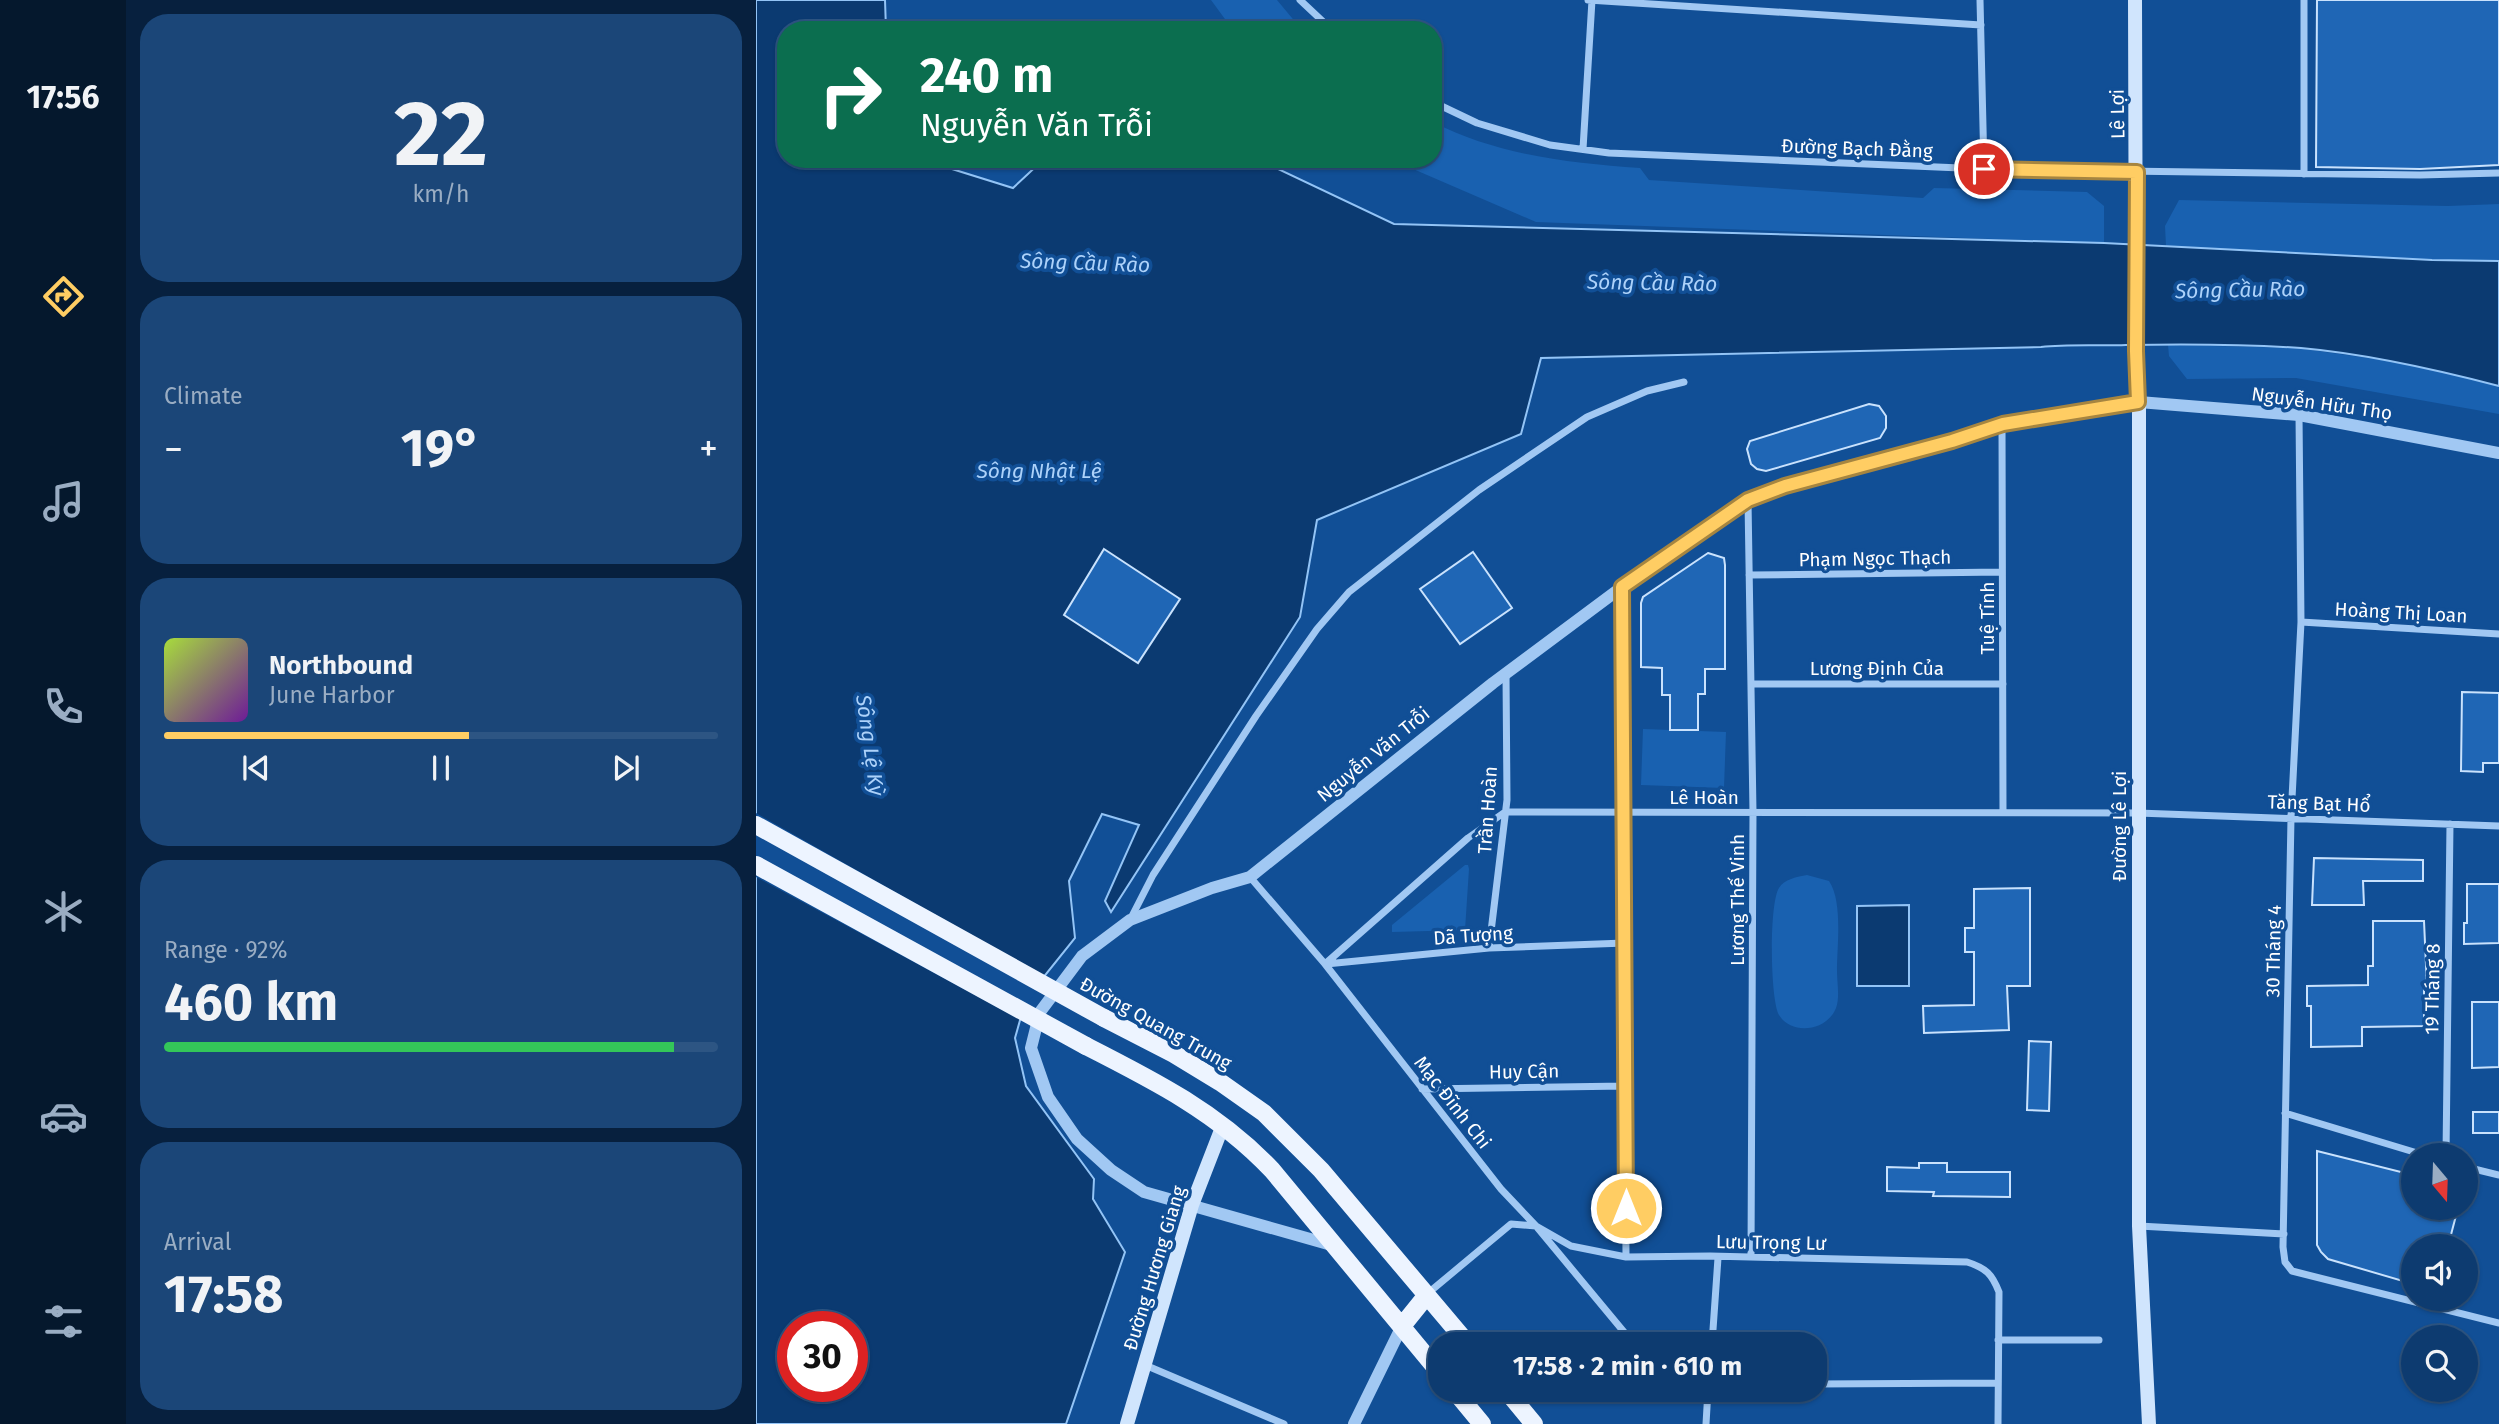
<!DOCTYPE html>
<meta charset="utf-8">
<style>
:root{--surface:#0d3b70;--page:#1b4678;--text:#f1f3f6;--muted:#9aadc3;--line:#2d5583;--accent:#ffcd63}
body{margin:0;font-family:"Fira Sans",sans-serif;background:var(--page);color:var(--text);height:100vh;display:flex;flex-direction:column;font-size:26px;white-space:nowrap}
*{box-sizing:border-box;margin:0}
p{font-size:23px;color:var(--muted)}
.icon{flex:none;width:38px;height:38px;fill:none;stroke:currentColor;stroke-width:2;stroke-linecap:round;stroke-linejoin:round}
.map{position:relative;flex:1;overflow:hidden}
.details{display:flex;flex-direction:column;gap:14px;padding:14px;background:#07203e;width:630px}
.details>*{flex:none}
.hud{position:absolute;left:21px;top:21px;width:665px;height:147px;border-radius:28px;box-shadow:0 2px 5px #0004,0 0 0 2px var(--line);background:#0b6e4f;color:#fff;overflow:hidden}
.needle{width:46px;rotate:161deg}
.controls{position:absolute;left:1645px;top:1143px;display:grid;gap:14px}
.controls a{display:grid;place-items:center;width:77px;height:77px;border-radius:50%;background:var(--surface);box-shadow:0 2px 5px #0004,0 0 0 2px var(--line);font-size:35px}
.speed{position:absolute;left:21px;top:1311px;display:flex;gap:14px;font-size:35px;font-weight:700;text-align:center}
.speed>*{display:grid;place-content:center;width:91px;height:91px;border-radius:50%;background:var(--surface);box-shadow:0 2px 5px #0004,0 0 0 2px var(--line);line-height:1}
.speed .limit{border:10px solid #d22;background:#fff;color:#111}
.pin{position:absolute;display:grid;place-items:center;width:60px;height:60px;color:#fff;margin:-30px;border:4px solid #fff;border-radius:50%;box-shadow:0 2px 7px #0007}
.me{position:absolute;width:77px;margin:-38px;rotate:0deg;stroke-linejoin:round;filter:drop-shadow(0 0 5px #0008)}
.turn{display:flex;align-items:center;gap:24px;height:147px;padding:0 28px;font-size:32px}
.turn .icon{width:91px;height:91px;stroke-width:2.5}
.turn b{display:block;font-size:49px;line-height:60px}
.big{font-size:52px;font-weight:700;line-height:1.1}
.details .widget{flex:1;display:flex;flex-direction:column;justify-content:center;gap:10px;min-width:0;padding:0 24px;border-radius:28px;background:var(--page)}
.details .dial{align-items:center;gap:0}
.dial b{font-size:91px;line-height:1}
.song{display:flex;align-items:center;gap:21px}
.cover{width:84px;height:84px;border-radius:10px;background:linear-gradient(135deg,hsl(80 70% 55%),hsl(280 70% 35%))}
.played{height:7px;border-radius:4px;background:linear-gradient(90deg,var(--accent) 55%,var(--line) 55%)}
.keys{display:flex;justify-content:space-around;direction:ltr}
.heat{display:flex;justify-content:space-between;align-items:center;font-size:38px;direction:ltr}
.charge{height:10px;border-radius:5px;background:linear-gradient(90deg,#34c759 92%,var(--line) 0)}
.trip{position:absolute;left:672px;top:1332px;width:399px;height:70px;border-radius:28px;background:var(--surface);box-shadow:0 2px 5px #0004,0 0 0 2px var(--line);font-weight:700;line-height:70px;text-align:center}
main{display:flex;flex:1;min-height:0}
.dock{display:flex;flex-direction:column;width:126px;justify-content:space-around;align-items:center;background:#05182d;color:var(--muted)}
.dock .icon{width:49px;height:49px}
.dock .selected{color:var(--accent)}
.dock b{font-size:32px;color:var(--text)}
.map>svg:first-child{display:block}
.green{fill:#1961b0}
.water{fill:#0b3a71;stroke:#93c4f6;stroke-width:2;fill-rule:evenodd}
.pier{fill:#114f96}
.building{fill:#1f66b5;stroke:#c9e2fd;stroke-width:2}
.lines{fill:none;stroke-linecap:round;stroke-linejoin:round}
.minor{stroke:#a1c8f3;stroke-width:7}
.tertiary{stroke:#a1c8f3;stroke-width:12}
.secondary{stroke:#d0e5fd;stroke-width:14}
.primary{stroke:#edf4ff;stroke-width:18}
.primary-bridge{stroke:#edf4ff;stroke-width:18}
.route-casing{stroke:#a68540;stroke-width:18}
.route{stroke:#ffcd63;stroke-width:12}
.labels{text-anchor:middle;stroke-width:7;stroke-linejoin:round;paint-order:stroke}
.street-label{font-size:19px;fill:#fff;stroke:#114f96}
.water-label{font-size:21px;font-style:italic;fill:#add2fa;stroke:#114f96}
</style>
<main>
<nav class="dock">
<b>17:56</b>
<svg class="icon selected" aria-label="directions" viewBox="0 0 24 24"><path d="M12 3l9 9-9 9-9-9zM9 14v-3h6M13 9l2 2-2 2"/></svg>
<svg class="icon" aria-label="music" viewBox="0 0 24 24"><path d="M9 18V5l10-2v13"/><circle cx="6" cy="18" r="3"/><circle cx="16" cy="16" r="3"/></svg>
<svg class="icon" aria-label="phone" viewBox="0 0 24 24"><path d="M5 4h4l2 5-3 2q2 4 5 5l2-3 5 2v4C11 20 4 13 5 4z"/></svg>
<svg class="icon" aria-label="climate" viewBox="0 0 24 24"><path d="M12 3v18M4 7l16 10M4 17L20 7"/></svg>
<svg class="icon" aria-label="car" viewBox="0 0 24 24"><path d="M5 17H2v-5l4-1 3-4h7l3 4 3 1v5h-3M9 17h6M6 11h13"/><circle cx="7" cy="17" r="2"/><circle cx="17" cy="17" r="2"/></svg>
<svg class="icon" aria-label="filters" viewBox="0 0 24 24"><path d="M4 7h16M4 17h16"/><circle cx="9" cy="7" r="2"/><circle cx="15" cy="17" r="2"/></svg>
</nav>
<section class="details">
<div class="widget dial"><b>22</b><p>km/h</p></div>
<div class="widget"><p>Climate</p>
<div class="heat"><a>−</a><b class="big">19°</b><a>+</a></div>
</div>
<div class="widget">
<div class="song"><i class="cover"></i><div><b>Northbound</b><p>June Harbor</p></div></div>
<div class="played"></div>
<div class="keys"><svg class="icon" aria-label="previous" viewBox="0 0 24 24"><path d="M18 5L8 12l10 7zM5 5v14"/></svg><svg class="icon" aria-label="pause" viewBox="0 0 24 24"><path d="M8 5v14M16 5v14"/></svg><svg class="icon" aria-label="next" viewBox="0 0 24 24"><path d="M6 5l10 7-10 7zM19 5v14"/></svg></div>
</div>
<div class="widget"><p>Range · 92%</p><b class="big">460 km</b><div class="charge"></div></div>
<div class="widget"><p>Arrival</p><b class="big">17:58</b></div>
</section>
<div class="map">
<svg width="1743" height="1424" viewBox="0 0 1743 1424">
<rect width="100%" height="100%" fill="#114f96"/>
<!-- green -->
<path class="green" d="M 455,0 L 521,0 L 546,30 L 477,30 Z
M 677,122 C 741,155 813,163 884,168 L 893,180 L 1167,198 L 1178,188 L 1331,192 L 1348,206 L 1348,243 L 780,222 L 634,159 L 677,159 Z
M 1423,200 L 1692,206 L 1743,204 L 1743,261 L 1676,260 L 1410,246 L 1409,226 Z
M 1412,345 L 1541,348 L 1661,365 L 1743,386 L 1743,414 L 1540,378 L 1431,379 L 1413,356 Z
M 887,729 L 970,732 L 968,788 L 885,785 Z
M 709,865 L 712,865 L 713,869 L 709,930 L 636,932 L 636,925 Z
M 1051,875 L 1073,881 C 1087,902 1081,945 1081,971 C 1081,982 1084,998 1080,1008 C 1071,1031 1036,1036 1023,1015 C 1014,999 1013,903 1023,888 C 1028,879 1041,877 1051,875 Z"/>
<!-- water -->
<path class="water" d="M 0,0 L 129,0 L 130,30 L 30,30 L 30,159 L 164,159 L 257,188 L 288,159 L 501,159 L 638,224 L 1348,243 L 1676,260 L 1743,261 L 1743,386 C 1678,369 1612,354 1545,348 C 1487,344 1428,344 1370,345 C 1341,346 1313,344 1285,347 L 785,358 L 765,434 L 561,520 L 544,617 L 355,912 L 349,901 L 383,825 L 346,814 L 313,881 L 319,938 L 270,999 L 259,1038 L 270,1086 L 338,1179 L 337,1199 L 369,1252 L 310,1424 L 0,1424 ZM 37,1326 L 96,1326 L 96,1386 L 37,1386 Z
M 1153,905 L 1153,986 L 1101,986 L 1101,906 Z"/>
<!-- pier -->
<path class="pier" d="M 0,813 L 291,978 L 273,1001 L 267,1021 L 0,877 Z"/>
<!-- building -->
<path class="building" d="M 1561,0 L 1743,0 L 1743,165 L 1664,169 L 1560,167 Z
M 1113,404 L 1123,406 L 1130,416 L 1130,428 L 1124,438 L 1010,471 L 1001,469 L 995,464 L 991,449 L 994,441 Z
M 348,549 L 424,599 L 382,663 L 308,615 Z
M 717,552 L 756,608 L 704,644 L 664,589 Z
M 952,553 L 968,558 L 969,565 L 969,669 L 949,669 L 949,694 L 942,694 L 942,730 L 914,730 L 914,695 L 906,695 L 906,668 L 885,667 L 885,603 L 887,597 Z
M 1706,692 L 1743,693 L 1743,763 L 1727,763 L 1727,772 L 1705,771 Z
M 1558,858 L 1667,860 L 1667,881 L 1607,881 L 1608,905 L 1556,905 Z
M 1711,884 L 1743,884 L 1743,943 L 1708,944 L 1708,923 L 1711,923 Z
M 1274,888 L 1274,986 L 1251,986 L 1253,1030 L 1168,1033 L 1167,1006 L 1218,1005 L 1218,952 L 1209,952 L 1209,928 L 1218,928 L 1218,889 Z
M 1617,921 L 1668,921 L 1671,987 L 1668,987 L 1668,1026 L 1606,1027 L 1606,1046 L 1555,1047 L 1555,1006 L 1551,1006 L 1551,986 L 1612,985 L 1612,966 L 1617,966 Z
M 1716,1002 L 1743,1002 L 1743,1067 L 1716,1068 Z
M 1273,1041 L 1295,1042 L 1293,1111 L 1271,1110 Z
M 1717,1112 L 1743,1112 L 1743,1133 L 1717,1133 Z
M 1561,1151 L 1657,1175 L 1657,1208 L 1702,1208 L 1692,1246 L 1657,1246 L 1657,1284 L 1572,1259 L 1565,1252 L 1561,1245 Z
M 1163,1163 L 1191,1163 L 1191,1172 L 1254,1172 L 1254,1197 L 1177,1196 L 1178,1192 L 1131,1191 L 1131,1167 L 1163,1168 Z"/>
<g class="lines">
<!-- minor -->
<path class="minor" d="M 544,0 L 576,30
M 832,0 L 1225,25
M 1224,0 L 1228,169
M 677,102 L 721,123 L 794,145 L 853,153 L 1228,169 L 1664,175 L 1743,173
M 827,149 L 836,0
M 1548,174 L 1548,0
M 1543,415 L 1545,622 L 1535,818 L 1527,1247 L 1529,1262 L 1536,1271 L 1743,1323
M 1246,424 L 1247,812
M 992,501 L 997,812 L 995,1257
M 993,575 L 1246,572
M 866,587 L 870,1257
M 1545,622 L 1743,634
M 995,684 L 1247,684
M 494,877 L 569,964 L 745,1189 L 780,1226 L 878,1344
M 374,920 L 397,875 L 500,716 L 561,629 L 593,592 L 723,490 L 831,417 L 891,391 L 928,382
M 733,948 L 751,800 L 750,674
M 569,964 L 712,838 L 749,812 L 1382,813 L 1743,826
M 570,964 L 733,948 L 869,943
M 666,1089 L 869,1086
M 1529,1113 L 1668,1155
M 1690,1155 L 1694,824
M 1710,1167 L 1743,1175
M 1383,1226 L 1528,1234
M 671,1294 L 755,1224 L 780,1226 L 815,1246 L 870,1257 L 954,1256 L 1211,1262 C 1230,1268 1236,1274 1243,1292 L 1242,1424
M 1242,1340 L 1343,1340
M 956,1344 L 962,1258
M 389,1365 L 528,1424
M 1059,1384 L 1241,1383
M 950,1424 L 952,1390"/>
<!-- tertiary -->
<path class="tertiary" d="M 579,1246 L 388,1192 L 355,1170 L 321,1139 L 292,1097 L 275,1048 L 284,1012 L 326,956 L 374,920 L 456,888 L 494,877 L 737,683 L 866,587 L 992,500 L 1029,486 L 1196,441 L 1246,424 L 1383,402 L 1543,415 L 1743,453
M 598,1424 L 646,1326"/>
<!-- secondary -->
<path class="secondary" d="M 1379,0 L 1380,350 L 1383,402 L 1383,1226 L 1393,1424
M 371,1424 L 436,1205 L 467,1125"/>
<!-- primary -->
<path class="primary" d="M 348,1018 L 418,1054 L 464,1082 L 508,1113 L 565,1170 L 712,1344
M 330,1046 C 399,1081 462,1113 516,1170 L 684,1373
M 646,1326 L 671,1295
M 698,1390 L 726,1424
M 750,1390 L 778,1424"/>
<!-- primary-bridge -->
<path class="primary-bridge" d="M 0,825 L 348,1018
M 0,865 L 330,1046"/>
</g>
<g class="lines">
<!-- route casing -->
<g class="route-casing">
<path id="route" d="M 870,1208 L 866,587 L 992,500 L 1029,486 L 1196,441 L 1247,424 L 1382,402 L 1380,351 L 1381,172 L 1228,169"/>
</g>
<!-- route -->
<use href="#route" class="route"/>
</g>
<g class="labels">
<!-- street labels -->
<g class="street-label">
<text transform="translate(1361 114) rotate(-91)" y="7">Lê Lợi</text>
<text transform="translate(1101 148) rotate(2)" y="7">Đường Bạch Đằng</text>
<text transform="translate(1566 403) rotate(8)" y="7">Nguyễn Hữu Thọ</text>
<text transform="translate(1119 558) rotate(-1)" y="7">Phạm Ngọc Thạch</text>
<text transform="translate(1645 612) rotate(3)" y="7">Hoàng Thị Loan</text>
<text transform="translate(1231 618) rotate(-90)" y="7">Tuệ Tĩnh</text>
<text x="1121" y="675">Lương Định Của</text>
<text transform="translate(617 754) rotate(-39)" y="7">Nguyễn Văn Trỗi</text>
<text x="948" y="804">Lê Hoàn</text>
<text transform="translate(1563 803) rotate(2)" y="7">Tăng Bạt Hổ</text>
<text transform="translate(731 810) rotate(-86)" y="7">Trần Hoàn</text>
<text transform="translate(1363 826) rotate(-90)" y="7">Đường Lê Lợi</text>
<text transform="translate(981 900) rotate(-90)" y="7">Lương Thế Vinh</text>
<text transform="translate(717 935) rotate(-4)" y="7">Dã Tượng</text>
<text transform="translate(1517 951) rotate(-89)" y="7">30 Tháng 4</text>
<text transform="translate(1676 989) rotate(-89)" y="7">19 Tháng 8</text>
<text transform="translate(400 1023) rotate(29)" y="7">Đường Quang Trung</text>
<text transform="translate(768 1071) rotate(-1)" y="7">Huy Cận</text>
<text transform="translate(697 1102) rotate(52)" y="7">Mạc Đĩnh Chi</text>
<text transform="translate(1015 1242) rotate(1)" y="7">Lưu Trọng Lư</text>
<text transform="translate(398 1268) rotate(-73)" y="7">Đường Hương Giang</text>
</g>
<!-- water labels -->
<g class="water-label">
<text transform="translate(329 263) rotate(2)" y="7">Sông Cầu Rào</text>
<text transform="translate(896 283) rotate(1)" y="7">Sông Cầu Rào</text>
<text transform="translate(1484 290) rotate(-1)" y="7">Sông Cầu Rào</text>
<text x="283" y="478">Sông Nhật Lệ</text>
<text transform="translate(114 745) rotate(82)" y="7">Sông Lệ Kỳ</text>
</g>
</g>
</svg>
<div class="controls">
<a><svg class="needle" viewBox="-14 -14 28 28"><path d="M0-13l5 13h-10z" fill="#e53935"/><path d="M0 13l5-13h-10z" fill="#9aadc3"/></svg></a>
<a><svg class="icon" aria-label="sound" viewBox="0 0 24 24"><path d="M4 9h4l5-4v14l-5-4H4zM17 9q2 3 0 6"/></svg></a>
<a><svg class="icon" aria-label="search" viewBox="0 0 24 24"><circle cx="10" cy="10" r="6"/><path d="M15 15l6 6"/></svg></a>
</div>
<div class="speed"><div class="limit">30</div></div>
<div class="pin" style="left:1228px;top:169px;background:#d93025"><svg class="icon" aria-label="arrive" viewBox="0 0 24 24"><path d="M6 21V4h12l-3 4 3 4H6"/></svg></div>
<svg class="me" style="left:870px;top:1208px" viewBox="-20 -20 40 40"><circle r="17" fill="#ffcd63" stroke="#fff" stroke-width="3"/><path d="M0-11L8 9 0 5-8 9z" fill="#fff"/></svg>
<div class="trip">17:58 · 2 min · 610 m</div>
<div class="hud">
<div class="turn"><svg class="icon" aria-label="right" viewBox="0 0 24 24"><path d="M7 20v-9h11M14 6l5 5-5 5"/></svg><div><b>240 m</b>Nguyễn Văn Trỗi</div></div>
</div>
</div>
</main>
